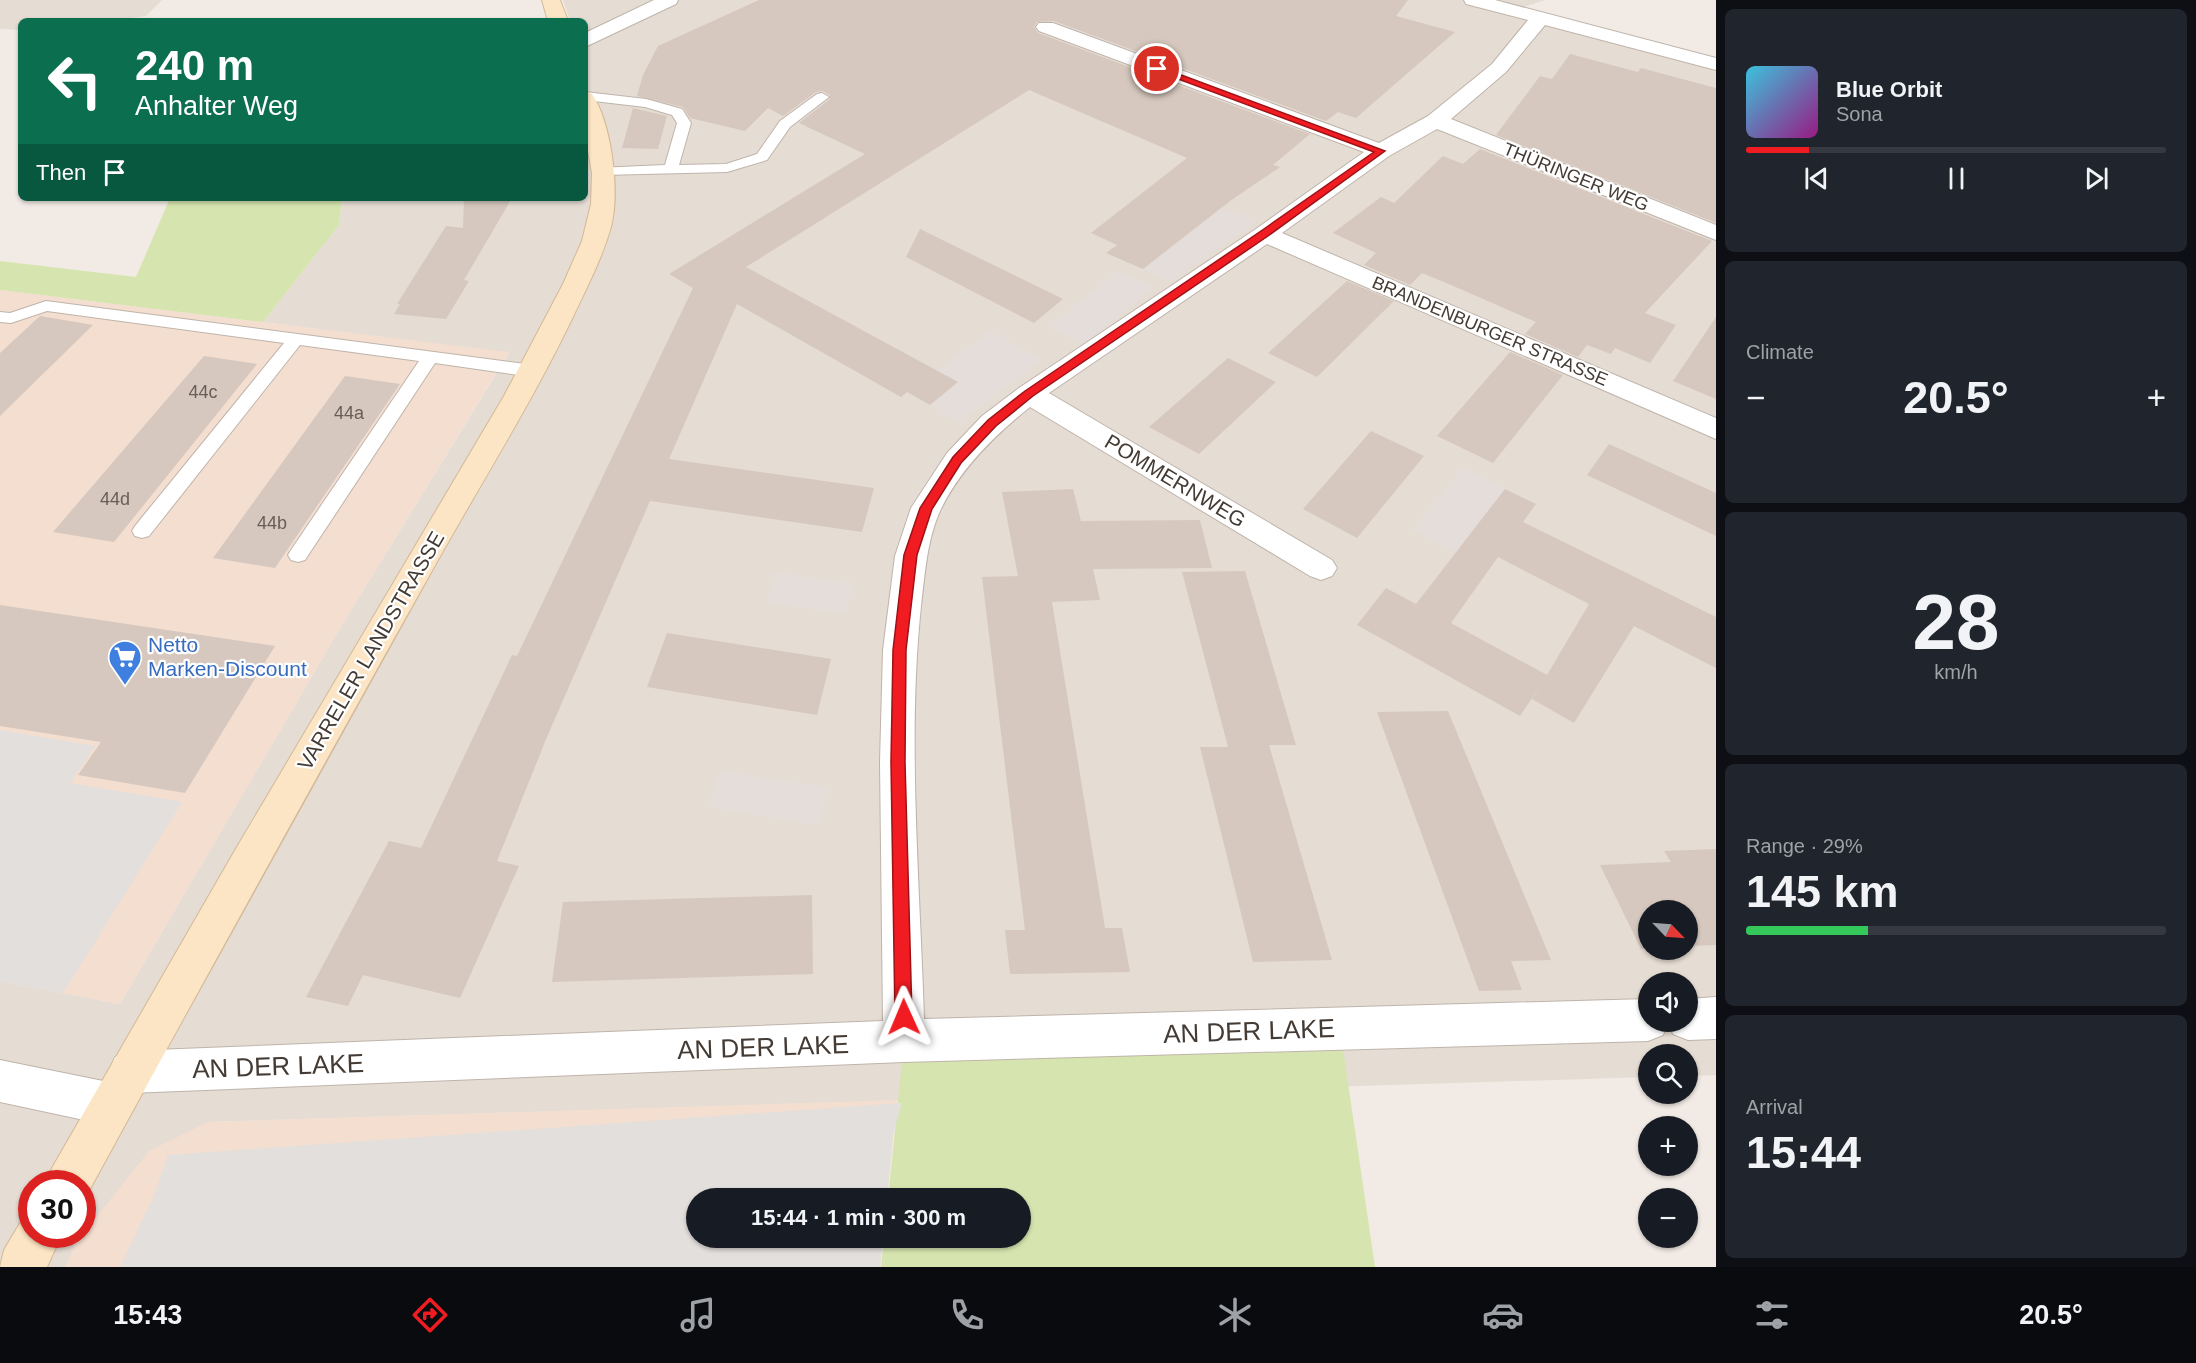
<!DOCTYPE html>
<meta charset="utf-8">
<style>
:root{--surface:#171b24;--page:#20242c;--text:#f1f3f6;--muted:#9ea1a6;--line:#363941;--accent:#f11c22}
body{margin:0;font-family:Helvetica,sans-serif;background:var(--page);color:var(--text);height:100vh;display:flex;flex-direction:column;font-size:22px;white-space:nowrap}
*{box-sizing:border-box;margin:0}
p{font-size:20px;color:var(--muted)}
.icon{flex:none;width:33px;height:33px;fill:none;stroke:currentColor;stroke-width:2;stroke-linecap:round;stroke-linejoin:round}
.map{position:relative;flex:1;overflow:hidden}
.side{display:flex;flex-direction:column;gap:9px;padding:9px;background:#0d0f14;width:480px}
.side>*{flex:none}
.hud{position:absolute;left:18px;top:18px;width:570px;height:183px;border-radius:9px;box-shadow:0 2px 4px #0004;background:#0b6e4f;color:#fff;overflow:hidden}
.needle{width:39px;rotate:115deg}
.controls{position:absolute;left:1638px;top:900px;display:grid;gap:12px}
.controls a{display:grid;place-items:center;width:60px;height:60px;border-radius:50%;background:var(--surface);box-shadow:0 2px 4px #0004;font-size:30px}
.speed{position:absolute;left:18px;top:1170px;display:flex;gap:12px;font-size:30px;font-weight:700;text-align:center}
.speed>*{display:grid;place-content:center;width:78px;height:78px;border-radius:50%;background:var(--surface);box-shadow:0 2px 4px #0004;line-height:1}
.speed .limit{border:9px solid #d22;background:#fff;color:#111}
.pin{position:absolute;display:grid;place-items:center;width:51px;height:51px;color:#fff;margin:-26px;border:3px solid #fff;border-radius:50%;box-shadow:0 2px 6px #0007}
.me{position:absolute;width:66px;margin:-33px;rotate:359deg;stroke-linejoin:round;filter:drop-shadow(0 0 4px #0008)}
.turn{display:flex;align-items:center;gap:21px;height:126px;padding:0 18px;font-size:27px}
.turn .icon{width:78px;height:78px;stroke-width:2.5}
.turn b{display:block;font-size:42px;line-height:51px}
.then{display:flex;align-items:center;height:57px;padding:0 18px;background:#0003;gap:12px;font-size:22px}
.big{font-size:45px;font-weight:700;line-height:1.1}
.side .card{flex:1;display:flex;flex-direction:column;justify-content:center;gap:9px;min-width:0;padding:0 21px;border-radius:9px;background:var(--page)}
.side .dial{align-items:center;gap:0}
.dial b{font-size:78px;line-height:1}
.song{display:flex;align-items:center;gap:18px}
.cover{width:72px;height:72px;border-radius:9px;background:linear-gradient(135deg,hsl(190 70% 55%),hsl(310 70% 35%))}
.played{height:6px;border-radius:3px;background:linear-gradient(90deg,var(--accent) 15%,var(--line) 15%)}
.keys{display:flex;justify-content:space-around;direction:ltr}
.heat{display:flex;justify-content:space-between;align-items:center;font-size:33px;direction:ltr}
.charge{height:9px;border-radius:4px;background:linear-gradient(90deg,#34c759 29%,var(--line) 0)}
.trip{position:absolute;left:686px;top:1188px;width:345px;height:60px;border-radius:30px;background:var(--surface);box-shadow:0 2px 4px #0004;font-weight:700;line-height:60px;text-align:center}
.tabs{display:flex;height:96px;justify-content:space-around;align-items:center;background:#090b0e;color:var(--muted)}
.tabs .icon{width:42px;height:42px}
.tabs .current{color:var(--accent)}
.tabs b{font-size:27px;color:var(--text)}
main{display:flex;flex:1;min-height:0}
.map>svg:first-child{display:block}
.residential{fill:#e5dcd3;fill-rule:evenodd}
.commercial{fill:#f3ded0}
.industrial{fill:#e4ddda}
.green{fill:#d6e5af}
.parking{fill:#e2dfdd}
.building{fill:#d6c8be;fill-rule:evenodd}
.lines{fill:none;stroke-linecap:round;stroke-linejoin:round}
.service-casing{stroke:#bfb4ab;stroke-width:2}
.minor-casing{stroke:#bfb4ab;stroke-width:2}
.secondary-casing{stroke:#d3b998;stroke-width:2}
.service{fill:#fff;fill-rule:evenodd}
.minor{fill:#fff;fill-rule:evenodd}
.secondary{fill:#fce5c4;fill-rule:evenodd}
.route{fill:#f11c22;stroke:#9d1216;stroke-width:1.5}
.labels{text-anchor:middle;stroke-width:4.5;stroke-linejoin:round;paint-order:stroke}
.far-street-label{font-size:18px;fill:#443b35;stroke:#fff}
.number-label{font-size:18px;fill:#685e57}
.street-label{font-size:21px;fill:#443b35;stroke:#fff}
.shop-label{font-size:21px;fill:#366cbe;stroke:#fff;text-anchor:start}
.near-street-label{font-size:26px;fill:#443b35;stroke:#fff}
</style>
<main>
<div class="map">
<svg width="1716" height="1267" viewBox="0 0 1716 1267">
<rect width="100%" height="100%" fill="#f2ebe5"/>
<!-- residential -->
<path class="residential" d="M 0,0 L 162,0 L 146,16 L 108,21 L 21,21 L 21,30 L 0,29 Z
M 563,0 L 1545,0 L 1524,7 L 1716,57 L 1716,1075 L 1688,1076 L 1688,1054 L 1648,1054 L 1648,1077 L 208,1122 L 79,1239 L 65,1267 L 0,1267 L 0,981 L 120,1004 L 342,625 L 509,353 L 263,322 L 339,225 L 342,198 L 585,198 L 585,21 L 570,21 ZM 1648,910 L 1688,910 L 1688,950 L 1648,950 ZM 1648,982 L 1688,982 L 1688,1022 L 1648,1022 ZM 32,1184 L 82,1184 L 82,1234 L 32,1234 Z"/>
<!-- commercial -->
<path class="commercial" d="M 0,290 L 509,352 L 342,625 L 120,1004 L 0,981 Z
M 897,1100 L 887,1198 L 696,1198 L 696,1238 L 883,1238 L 880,1267 L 65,1267 L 79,1239 L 149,1151 L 208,1122 Z"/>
<!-- industrial -->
<path class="industrial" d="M 1203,198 L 1255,223 L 1169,282 L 1120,259 Z
M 1118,271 L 1154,287 L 1083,345 L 1049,327 Z
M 990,331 L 1043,359 L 959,422 L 909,392 Z
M 1463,468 L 1536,504 L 1489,569 L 1413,530 Z
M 776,573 L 853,583 L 846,614 L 767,603 Z
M 720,771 L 828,788 L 819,825 L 709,807 Z"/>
<!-- green -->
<path class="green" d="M 170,198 L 342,198 L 339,225 L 263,322 L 0,290 L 0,261 L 136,277 Z
M 1340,1028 L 1375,1267 L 881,1267 L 884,1238 L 1020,1238 L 1020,1198 L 888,1198 L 904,1041 Z"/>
<!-- parking -->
<path class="parking" d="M 0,730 L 95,746 L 70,783 L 182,802 L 63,993 L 0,981 Z
M 902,1103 L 893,1134 L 887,1198 L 696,1198 L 696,1238 L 883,1238 L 880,1267 L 120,1267 L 153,1198 L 168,1155 Z"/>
<!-- building -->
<path class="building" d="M 759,0 L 1408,0 L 1396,16 L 1455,32 L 1356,118 L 1338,112 L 1326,121 L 1054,21 L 1037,22 L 1034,27 L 1038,33 L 1310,134 L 1273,165 L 1280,167 L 1230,201 L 1143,269 L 1106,253 L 1117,245 L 1091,233 L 1187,158 L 1029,90 L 746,267 L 958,382 L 930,405 L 907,392 L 901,397 L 737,304 L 669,459 L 874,488 L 862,532 L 650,501 L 547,737 L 497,861 L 519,866 L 460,998 L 363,975 L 348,1006 L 306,997 L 389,841 L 421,848 L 512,655 L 517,656 L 693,288 L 669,274 L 865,154 L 799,123 L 830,99 L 830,95 L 823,91 L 816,92 L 783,116 L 768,108 L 745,131 L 690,118 L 683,107 L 637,96 L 643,75 L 658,46 Z
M 1570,54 L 1638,72 L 1641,68 L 1716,88 L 1716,223 L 1496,135 L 1540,76 L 1552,79 Z
M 633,108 L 667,116 L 658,149 L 622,148 Z
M 1480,149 L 1712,241 L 1645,313 L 1676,325 L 1650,363 L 1615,348 L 1611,354 L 1587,345 L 1578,357 L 1525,334 L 1536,322 L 1451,285 L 1422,273 L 1410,285 L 1364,265 L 1376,253 L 1333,233 L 1381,197 L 1394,203 L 1443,156 L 1463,164 Z
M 464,198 L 512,198 L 464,280 L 469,281 L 446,319 L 394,314 L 400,304 L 397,304 L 446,226 L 463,228 Z
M 920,229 L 1063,299 L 1034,323 L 906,257 Z
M 1347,281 L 1394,301 L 1317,377 L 1268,353 Z
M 40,316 L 93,325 L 0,416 L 0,353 Z
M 1716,317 L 1716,399 L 1673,381 Z
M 1510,352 L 1563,375 L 1493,463 L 1437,436 Z
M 204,356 L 257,364 L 114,542 L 53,532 Z
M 1228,358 L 1276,382 L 1199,454 L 1149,427 Z
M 345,376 L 400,384 L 275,568 L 213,558 Z
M 1371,431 L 1424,456 L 1357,538 L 1303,509 Z
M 1609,444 L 1716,493 L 1716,536 L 1587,475 Z
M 1073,489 L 1081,521 L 1200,520 L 1212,568 L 1093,569 L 1100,600 L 1052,602 L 1105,928 L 1122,928 L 1130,972 L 1010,974 L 1005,930 L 1025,930 L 982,577 L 1018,576 L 1002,492 Z
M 1505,489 L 1536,504 L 1523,522 L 1716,617 L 1716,668 L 1634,626 L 1574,723 L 1532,699 L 1543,682 L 1520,716 L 1357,625 L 1386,588 L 1416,604 ZM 1498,557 L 1589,604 L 1547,675 L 1451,623 Z
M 1245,571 L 1296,745 L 1269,745 L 1332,960 L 1253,962 L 1200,747 L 1228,747 L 1182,572 Z
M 0,605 L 275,646 L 185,793 L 78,775 L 101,742 L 0,726 Z
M 667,633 L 831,659 L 817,715 L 647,687 Z
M 1448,711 L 1551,960 L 1511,961 L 1522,990 L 1479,991 L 1377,712 Z
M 1716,849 L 1716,945 L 1688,946 L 1688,910 L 1648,910 L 1648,948 L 1641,949 L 1600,865 L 1671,862 L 1664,851 Z
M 812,895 L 813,974 L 552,982 L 563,902 Z"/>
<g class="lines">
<!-- service casing -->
<g class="service-casing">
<path id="service" d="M 585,92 L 646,99 L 682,109 L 691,123 L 679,165 L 726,164 L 757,154 L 780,121 L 817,94 L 822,93 L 829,97 L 790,127 L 767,160 L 727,172 L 602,175 L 595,171 L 597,168 L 665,165 L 677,123 L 672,115 L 645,107 L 585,100 Z
M 46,301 L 533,365 L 539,367 L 542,371 L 539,375 L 533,377 L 435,363 L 305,560 L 298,562 L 291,560 L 288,555 L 291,550 L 419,361 L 300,345 L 149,536 L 142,538 L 135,536 L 132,531 L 135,526 L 284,343 L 47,311 L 11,323 L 0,322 L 0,312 L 10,313 Z"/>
</g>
<!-- minor casing -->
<g class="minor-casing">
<path id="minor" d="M 654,0 L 678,0 L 676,4 L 585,47 L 585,33 Z
M 1464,0 L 1495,0 L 1716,58 L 1716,70 L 1545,25 L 1506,72 L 1451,119 L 1716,225 L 1716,240 L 1437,129 L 1389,156 L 1282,233 L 1716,418 L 1716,439 L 1267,244 L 1049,393 L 1332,560 L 1337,568 L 1332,576 L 1321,580 L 1310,576 L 1030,407 C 995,435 961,468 941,509 C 927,538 925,574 921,606 C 907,741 920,884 924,1019 L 1648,999 L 1648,1022 L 1668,1022 L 1663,1035 L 1648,1041 L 904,1062 L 129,1093 L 134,1104 L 127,1119 L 112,1126 L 0,1102 L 0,1060 L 113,1083 L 109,1072 L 115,1057 L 130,1051 L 883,1021 L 880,762 L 883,650 L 895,556 L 911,508 L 947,453 L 982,416 L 1019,388 L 1256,229 L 1364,152 L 1039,31 L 1036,27 L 1039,23 L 1053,23 L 1379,143 L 1428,116 L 1492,64 L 1528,20 L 1466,4 Z
M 1716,997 L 1716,1039 L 1688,1040 L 1673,1034 L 1668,1022 L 1688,1022 L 1688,999 Z"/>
</g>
<!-- secondary casing -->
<g class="secondary-casing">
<path id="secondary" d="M 542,0 L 560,0 L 568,21 L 548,21 Z
M 585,92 L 592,94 C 612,124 620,192 611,227 C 602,259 586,289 572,319 C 532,402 483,480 438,560 C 319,772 201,986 84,1200 L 82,1184 L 46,1184 L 52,1168 L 234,852 L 504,396 L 563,284 L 582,241 L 591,204 L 592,173 L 585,135 Z
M 32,1214 L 32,1234 L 62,1234 L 47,1267 L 0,1267 L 4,1250 L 23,1218 Z"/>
</g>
<!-- service -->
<use href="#service" class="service"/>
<!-- minor -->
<use href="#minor" class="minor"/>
<!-- secondary -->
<use href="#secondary" class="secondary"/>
</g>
<!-- route -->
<path class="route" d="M 1154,67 L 1160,67 L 1385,151 L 1268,236 L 1033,396 L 996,426 L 961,463 L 932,509 L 917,555 L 906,650 L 905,762 L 912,1017 L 910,1023 L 904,1026 L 898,1023 L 895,1017 L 891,762 L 893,650 L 904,555 L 920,508 L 953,457 L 988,420 L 1025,391 L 1261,231 L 1374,152 L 1154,70 Z"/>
<!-- icons -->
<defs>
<g id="supermarket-pin" transform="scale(1.725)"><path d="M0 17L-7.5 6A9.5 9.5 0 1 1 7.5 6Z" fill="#3f7fe0" stroke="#fff"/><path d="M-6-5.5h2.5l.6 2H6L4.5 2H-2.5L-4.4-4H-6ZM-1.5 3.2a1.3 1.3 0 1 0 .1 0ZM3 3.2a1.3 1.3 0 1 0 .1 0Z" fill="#fff"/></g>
</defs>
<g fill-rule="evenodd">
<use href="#supermarket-pin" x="125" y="657"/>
</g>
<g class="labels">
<!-- far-street labels -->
<g class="far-street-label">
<text transform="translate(1576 177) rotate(22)" y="6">THÜRINGER WEG</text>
<text transform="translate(1490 331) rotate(23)" y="6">BRANDENBURGER STRASSE</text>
</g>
<!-- number labels -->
<g class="number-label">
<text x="203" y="398">44c</text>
<text x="349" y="419">44a</text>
<text x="115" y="505">44d</text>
<text x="272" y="529">44b</text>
</g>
<!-- street labels -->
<g class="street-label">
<text transform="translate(1175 481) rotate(31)" y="7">POMMERNWEG</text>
<text transform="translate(371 651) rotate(-60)" y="7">VARRELER LANDSTRASSE</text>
</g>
<!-- shop labels -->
<g class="shop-label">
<text x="148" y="652">Netto<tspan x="148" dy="24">Marken-Discount</tspan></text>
</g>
<!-- near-street labels -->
<g class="near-street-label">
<text transform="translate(1249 1031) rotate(-2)" y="9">AN DER LAKE</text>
<text transform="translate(763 1047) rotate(-2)" y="9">AN DER LAKE</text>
<text transform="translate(278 1066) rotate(-2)" y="9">AN DER LAKE</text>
</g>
</g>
</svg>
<div class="controls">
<a><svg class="needle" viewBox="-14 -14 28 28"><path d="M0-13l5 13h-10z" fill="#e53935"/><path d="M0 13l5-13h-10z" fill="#9ea1a6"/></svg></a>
<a><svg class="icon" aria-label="sound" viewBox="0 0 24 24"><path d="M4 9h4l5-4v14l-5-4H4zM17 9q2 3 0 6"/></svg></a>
<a><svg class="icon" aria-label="search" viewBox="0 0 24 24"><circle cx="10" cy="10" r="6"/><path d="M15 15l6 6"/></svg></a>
<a>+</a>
<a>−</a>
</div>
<div class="speed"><div class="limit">30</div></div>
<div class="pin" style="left:1157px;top:69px;background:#d93025"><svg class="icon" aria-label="arrive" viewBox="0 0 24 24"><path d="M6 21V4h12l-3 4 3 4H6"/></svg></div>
<svg class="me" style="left:904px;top:1017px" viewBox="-20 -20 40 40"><path d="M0-17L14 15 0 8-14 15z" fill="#f11c22" stroke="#fff" stroke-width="4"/></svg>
<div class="trip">15:44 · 1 min · 300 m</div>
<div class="hud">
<div class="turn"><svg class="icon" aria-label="left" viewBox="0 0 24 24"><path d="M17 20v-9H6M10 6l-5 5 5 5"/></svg><div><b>240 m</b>Anhalter Weg</div></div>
<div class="then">Then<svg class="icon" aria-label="arrive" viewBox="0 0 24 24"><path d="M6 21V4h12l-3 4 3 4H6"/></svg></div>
</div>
</div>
<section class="side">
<div class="card">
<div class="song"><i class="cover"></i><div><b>Blue Orbit</b><p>Sona</p></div></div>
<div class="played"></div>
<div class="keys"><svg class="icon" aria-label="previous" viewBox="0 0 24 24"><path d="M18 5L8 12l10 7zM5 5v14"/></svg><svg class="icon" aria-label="pause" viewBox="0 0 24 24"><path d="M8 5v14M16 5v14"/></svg><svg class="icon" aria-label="next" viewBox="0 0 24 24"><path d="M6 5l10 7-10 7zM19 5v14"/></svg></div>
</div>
<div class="card"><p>Climate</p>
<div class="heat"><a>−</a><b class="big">20.5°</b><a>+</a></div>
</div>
<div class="card dial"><b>28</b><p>km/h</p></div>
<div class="card"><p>Range · 29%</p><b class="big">145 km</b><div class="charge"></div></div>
<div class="card"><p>Arrival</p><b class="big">15:44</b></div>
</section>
</main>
<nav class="tabs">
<b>15:43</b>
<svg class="icon current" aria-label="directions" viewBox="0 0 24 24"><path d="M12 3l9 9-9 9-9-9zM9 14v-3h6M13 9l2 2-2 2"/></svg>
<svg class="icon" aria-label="music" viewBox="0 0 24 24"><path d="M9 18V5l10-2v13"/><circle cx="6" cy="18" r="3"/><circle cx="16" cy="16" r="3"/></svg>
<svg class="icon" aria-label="phone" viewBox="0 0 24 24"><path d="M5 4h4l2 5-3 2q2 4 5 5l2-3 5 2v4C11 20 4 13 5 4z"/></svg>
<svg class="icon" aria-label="climate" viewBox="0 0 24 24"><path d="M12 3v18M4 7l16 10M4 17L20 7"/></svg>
<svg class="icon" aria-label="car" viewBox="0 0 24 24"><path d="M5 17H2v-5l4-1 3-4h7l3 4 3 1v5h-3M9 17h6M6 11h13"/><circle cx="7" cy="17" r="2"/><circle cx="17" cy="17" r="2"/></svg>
<svg class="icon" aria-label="filters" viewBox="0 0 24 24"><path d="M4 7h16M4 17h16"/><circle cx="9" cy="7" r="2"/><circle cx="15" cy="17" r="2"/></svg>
<b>20.5°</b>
</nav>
